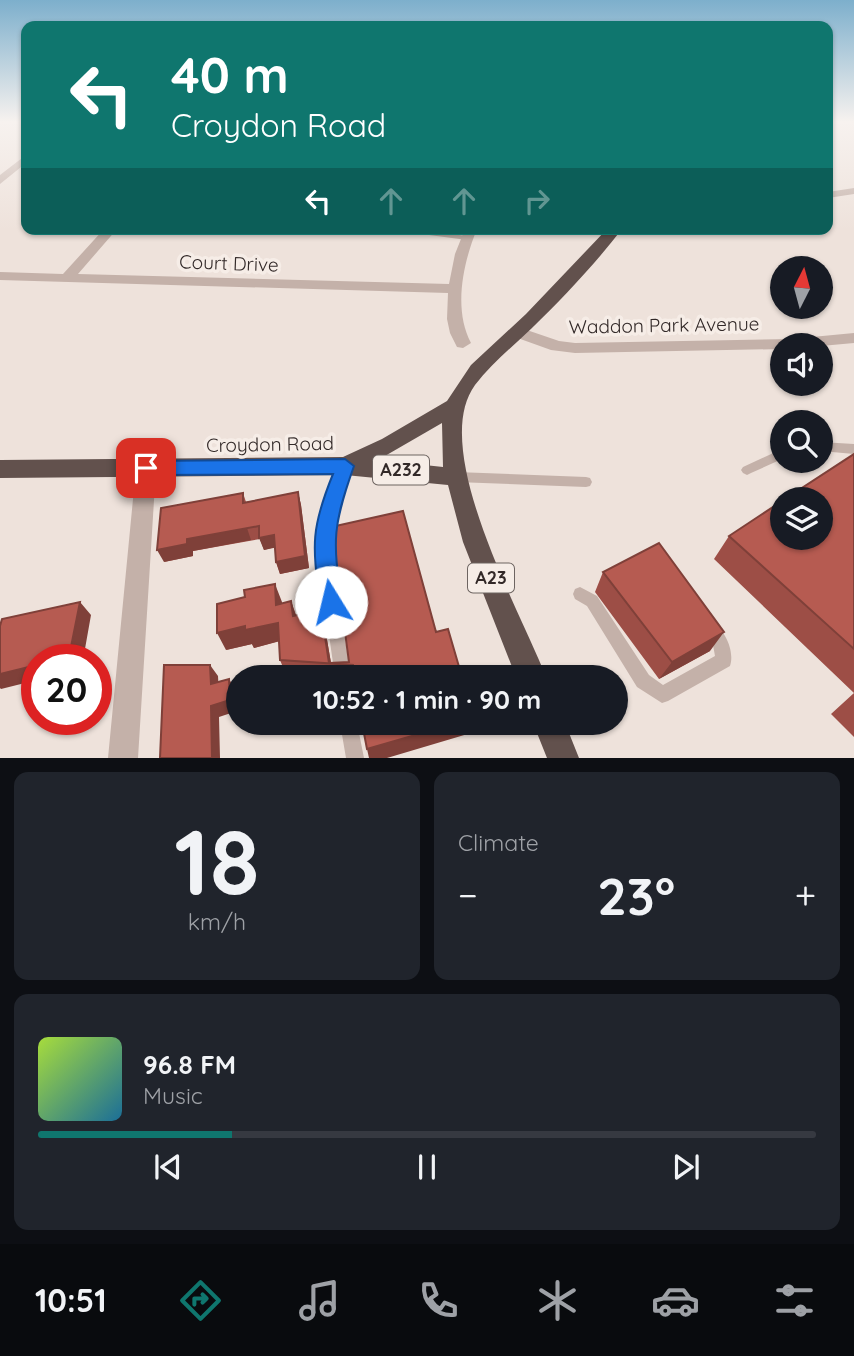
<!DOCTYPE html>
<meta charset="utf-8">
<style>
:root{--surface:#171b24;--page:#20242c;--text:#f1f3f6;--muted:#9ea1a6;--line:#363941;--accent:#0f766e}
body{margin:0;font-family:Quicksand,sans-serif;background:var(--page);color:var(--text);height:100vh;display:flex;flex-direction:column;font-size:26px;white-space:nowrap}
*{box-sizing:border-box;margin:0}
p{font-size:23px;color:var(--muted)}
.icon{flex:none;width:38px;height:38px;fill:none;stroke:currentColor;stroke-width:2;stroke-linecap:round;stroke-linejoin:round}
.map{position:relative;height:758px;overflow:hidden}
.sheet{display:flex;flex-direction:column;gap:14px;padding:14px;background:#0d0f14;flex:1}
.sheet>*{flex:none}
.guide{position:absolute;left:21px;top:21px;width:812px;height:214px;border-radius:14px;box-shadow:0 2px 5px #0004;background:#0f766e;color:#fff;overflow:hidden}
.needle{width:46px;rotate:6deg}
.controls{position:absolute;left:770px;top:256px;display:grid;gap:14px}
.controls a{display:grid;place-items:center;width:63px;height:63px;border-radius:50%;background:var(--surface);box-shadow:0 2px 5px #0004;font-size:35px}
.speed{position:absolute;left:21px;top:644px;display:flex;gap:14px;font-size:35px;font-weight:700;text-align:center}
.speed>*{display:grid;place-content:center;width:91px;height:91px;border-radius:50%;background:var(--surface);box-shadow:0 2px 5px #0004;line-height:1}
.speed .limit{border:10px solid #d22;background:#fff;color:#111}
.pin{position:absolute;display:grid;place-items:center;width:60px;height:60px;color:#fff;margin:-30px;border-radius:14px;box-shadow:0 4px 10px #0006}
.me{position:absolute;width:77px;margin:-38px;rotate:351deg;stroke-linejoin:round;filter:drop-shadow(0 0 5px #0008)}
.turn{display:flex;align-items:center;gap:24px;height:147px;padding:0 35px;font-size:32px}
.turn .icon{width:91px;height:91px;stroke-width:2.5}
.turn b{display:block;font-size:49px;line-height:60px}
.lanes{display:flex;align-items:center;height:66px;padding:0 35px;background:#0003;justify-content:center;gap:35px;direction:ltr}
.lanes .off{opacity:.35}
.big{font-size:52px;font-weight:700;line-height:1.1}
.sheet .tile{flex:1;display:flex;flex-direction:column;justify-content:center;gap:10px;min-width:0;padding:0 24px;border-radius:14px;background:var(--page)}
.sheet .dial{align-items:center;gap:0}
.dial b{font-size:91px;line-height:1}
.song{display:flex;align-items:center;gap:21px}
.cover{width:84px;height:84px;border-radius:10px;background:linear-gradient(135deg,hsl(80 70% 55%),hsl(200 70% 35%))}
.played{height:7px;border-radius:4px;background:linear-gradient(90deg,var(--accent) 25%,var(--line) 25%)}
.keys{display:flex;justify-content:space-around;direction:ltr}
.heat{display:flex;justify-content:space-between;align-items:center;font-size:38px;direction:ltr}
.sheet .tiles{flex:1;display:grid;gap:14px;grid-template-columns:1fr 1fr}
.tile:last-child{grid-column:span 2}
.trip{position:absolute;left:226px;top:665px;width:402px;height:70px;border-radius:35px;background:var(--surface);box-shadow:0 2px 5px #0004;font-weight:700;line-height:70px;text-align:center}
.dock{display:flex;height:112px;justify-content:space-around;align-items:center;background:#090b0e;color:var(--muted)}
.dock .icon{width:49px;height:49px}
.dock .current{color:var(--accent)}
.dock b{font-size:32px;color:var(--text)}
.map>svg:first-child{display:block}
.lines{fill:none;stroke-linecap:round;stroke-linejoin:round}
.service{fill:#c4b1a9;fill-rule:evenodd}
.minor{fill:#c4b1a9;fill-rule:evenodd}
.trunk{fill:#62514d;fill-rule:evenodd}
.wall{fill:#9d4e46}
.shaded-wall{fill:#7f4039}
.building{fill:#b65b51;stroke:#7f4039;stroke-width:2}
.route{fill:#1a73e8;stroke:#114b97;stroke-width:2}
.labels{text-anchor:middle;stroke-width:7;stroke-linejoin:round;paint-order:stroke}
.shield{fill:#f6ede7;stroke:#6d6461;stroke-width:2}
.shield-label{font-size:18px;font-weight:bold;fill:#322928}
.street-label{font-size:19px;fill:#322928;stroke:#f6ede7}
</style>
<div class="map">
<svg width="854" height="758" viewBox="0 0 854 758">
<rect width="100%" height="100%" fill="#eee2db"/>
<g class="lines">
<!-- service -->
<path class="service" d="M 411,229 L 467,236 L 471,238 L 467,240 L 414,233 L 410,231 Z
M 821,442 L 854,444 L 854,454 L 821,451 Z
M 782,449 L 782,459 L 751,473 L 747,475 L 743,473 L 741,470 L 743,467 Z
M 345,461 L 349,463 L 351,466 L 333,515 L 331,551 L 351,677 L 335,677 L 317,551 L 319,515 L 339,466 L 341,463 Z
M 456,472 L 586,477 L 590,478 L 592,482 L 590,486 L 586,487 L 456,482 L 452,481 L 450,477 L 452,473 Z
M 580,587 L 597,596 L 649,675 L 663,685 L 715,656 L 713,645 L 703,630 L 706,625 L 711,622 C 725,629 735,651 730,666 L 668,701 L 662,703 L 637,687 L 587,606 L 575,599 L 573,594 L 575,589 Z
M 340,723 L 357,723 L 364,758 L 346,758 Z"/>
<!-- minor -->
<path class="minor" d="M 26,155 L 26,163 L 0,184 L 0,175 Z
M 854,188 L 854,194 L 828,198 L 828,192 Z
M 104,229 L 117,229 L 78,274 L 449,284 L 455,254 L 465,229 L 477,229 C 463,263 453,309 471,343 L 463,348 L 457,347 L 450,333 L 447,319 L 448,293 L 0,280 L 0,272 L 63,274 Z
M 518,327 L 559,341 L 575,343 L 791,339 L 854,333 L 854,343 L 821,346 L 782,345 L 782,349 L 575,353 L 551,350 L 512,336 L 510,332 Z
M 146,460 L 153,462 L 156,468 L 138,758 L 108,758 L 136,468 L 139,462 Z"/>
<!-- trunk -->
<path class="trunk" d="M 607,229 L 622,229 C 595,264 563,298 532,328 C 512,347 491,364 475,385 C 428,449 521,612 546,677 L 516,677 L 463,542 L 448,485 L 345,475 L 0,478 L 0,460 L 343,457 L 382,439 L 447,401 L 471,365 L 526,314 ZM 442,423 L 443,467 L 378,460 Z
M 533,723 L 565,723 L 579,758 L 547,758 Z"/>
</g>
<!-- wall -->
<path class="wall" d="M 854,454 L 854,737 L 831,714 L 854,693 L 714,559 L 729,536 Z
M 298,492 L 301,505 L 309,568 L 280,574 L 276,562 L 275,547 L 264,550 L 260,539 L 193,551 L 193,556 L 164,562 L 243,493 L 246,502 Z
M 603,572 L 710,651 L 659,679 L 595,592 Z
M 291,601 L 296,615 L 321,610 L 325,628 L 331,663 L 349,662 L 436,632 L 462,677 L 287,677 L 280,660 L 279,641 L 254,648 L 252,644 L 226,650 L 282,602 L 282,604 Z"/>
<!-- shaded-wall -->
<path class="shaded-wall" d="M 298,492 L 301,505 L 309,568 L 280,574 L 276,562 Z
M 247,528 L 251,540 L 193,551 L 193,556 L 164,562 L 157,550 L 187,539 Z
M 274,535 L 278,547 L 264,550 L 259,538 Z
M 275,584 L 282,602 L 283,622 L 276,605 Z
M 291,601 L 297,619 L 293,616 Z
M 80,602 L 91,615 L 83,660 L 58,660 Z
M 321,610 L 325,628 L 331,663 L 329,663 Z
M 278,623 L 284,640 L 254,648 L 252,644 L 226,650 L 217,633 L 245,626 Z
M 724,632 L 710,651 L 659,679 L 672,662 Z
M 37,665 L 37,680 L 1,689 L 0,688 L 0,674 Z
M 210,665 L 218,676 L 219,695 L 211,684 Z
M 229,679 L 236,691 L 237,711 L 219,717 L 220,758 L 212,758 L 211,706 Z
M 457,723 L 473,723 L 471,733 L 387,758 L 369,758 L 367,749 Z"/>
<!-- building -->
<path class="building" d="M 854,454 L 854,649 L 729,536 L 782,501 L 782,537 L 821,537 L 821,499 L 785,499 Z
M 298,492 L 305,556 L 276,562 L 274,535 L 259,538 L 259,526 L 187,539 L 187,544 L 157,550 L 161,508 L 243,493 L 243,503 Z
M 403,511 L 436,632 L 448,629 L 462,677 L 355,677 L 353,665 L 280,660 L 278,623 L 245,630 L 245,626 L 217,633 L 217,604 L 245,597 L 244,590 L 275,584 L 276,605 L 291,601 L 293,616 L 321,610 L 329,663 L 349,662 L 331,527 Z
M 659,543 L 724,632 L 672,662 L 603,572 Z
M 80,602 L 69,657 L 58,660 L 37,660 L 37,665 L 0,674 L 0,626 L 2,619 Z
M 164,665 L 210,665 L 211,684 L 229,679 L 230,700 L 211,706 L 212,758 L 160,758 Z
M 362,723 L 457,723 L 367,749 Z"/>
<!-- sky -->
<linearGradient id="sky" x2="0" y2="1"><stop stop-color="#7dafcc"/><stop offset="0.53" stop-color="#f7f2ef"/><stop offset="1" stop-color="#f7f2ef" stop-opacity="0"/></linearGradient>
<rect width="854" height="230" fill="url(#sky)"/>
<!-- route -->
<path class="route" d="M 345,459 L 354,466 C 333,525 332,540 342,602 L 339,609 L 331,613 L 323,609 L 320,602 C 312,544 311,528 333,474 L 146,475 L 137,468 L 146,461 Z"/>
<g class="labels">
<!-- shield labels -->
<g class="shield">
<rect x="373" y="455.5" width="56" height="29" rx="5"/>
<rect x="468" y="563.5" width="46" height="29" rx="5"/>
</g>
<g class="shield-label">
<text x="401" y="476">A232</text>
<text x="491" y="584">A23</text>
</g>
<!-- street labels -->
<g class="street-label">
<text transform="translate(229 263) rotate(2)" y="7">Court Drive</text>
<text transform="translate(664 325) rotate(-1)" y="7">Waddon Park Avenue</text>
<text transform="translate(270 444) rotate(-1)" y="7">Croydon Road</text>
</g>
</g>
</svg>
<div class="controls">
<a><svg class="needle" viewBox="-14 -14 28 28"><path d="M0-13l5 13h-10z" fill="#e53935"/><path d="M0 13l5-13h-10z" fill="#9ea1a6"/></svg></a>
<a><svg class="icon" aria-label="sound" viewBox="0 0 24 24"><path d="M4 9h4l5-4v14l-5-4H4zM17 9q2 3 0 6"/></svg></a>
<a><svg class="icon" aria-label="search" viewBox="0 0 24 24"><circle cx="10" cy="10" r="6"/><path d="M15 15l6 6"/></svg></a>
<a><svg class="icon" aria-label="layers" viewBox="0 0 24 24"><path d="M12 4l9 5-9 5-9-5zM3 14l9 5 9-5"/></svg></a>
</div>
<div class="speed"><div class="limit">20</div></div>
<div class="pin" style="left:146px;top:468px;background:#d93025"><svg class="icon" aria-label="arrive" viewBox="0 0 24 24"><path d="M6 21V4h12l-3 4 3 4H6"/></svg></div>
<svg class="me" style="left:331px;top:602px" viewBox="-20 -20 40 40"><circle r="19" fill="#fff"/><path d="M0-13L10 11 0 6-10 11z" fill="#1a73e8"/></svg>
<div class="trip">10:52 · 1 min · 90 m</div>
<div class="guide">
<div class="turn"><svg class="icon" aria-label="left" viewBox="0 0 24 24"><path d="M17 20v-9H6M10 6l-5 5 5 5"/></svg><div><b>40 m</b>Croydon Road</div></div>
<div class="lanes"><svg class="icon" aria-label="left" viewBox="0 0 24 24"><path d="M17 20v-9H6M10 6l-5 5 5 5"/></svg><svg class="icon off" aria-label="ahead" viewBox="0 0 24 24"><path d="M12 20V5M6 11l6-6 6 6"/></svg><svg class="icon off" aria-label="ahead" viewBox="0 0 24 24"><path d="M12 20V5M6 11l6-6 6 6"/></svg><svg class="icon off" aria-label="right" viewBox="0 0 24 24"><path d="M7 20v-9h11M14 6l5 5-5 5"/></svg></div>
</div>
</div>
<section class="sheet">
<div class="tiles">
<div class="tile dial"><b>18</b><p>km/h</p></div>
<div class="tile"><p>Climate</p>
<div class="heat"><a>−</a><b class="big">23°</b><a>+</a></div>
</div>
<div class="tile">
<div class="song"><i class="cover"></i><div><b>96.8 FM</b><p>Music</p></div></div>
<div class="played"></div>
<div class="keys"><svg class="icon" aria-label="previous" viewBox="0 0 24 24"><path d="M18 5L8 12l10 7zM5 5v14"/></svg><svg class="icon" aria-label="pause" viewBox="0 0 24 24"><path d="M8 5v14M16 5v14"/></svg><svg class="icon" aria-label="next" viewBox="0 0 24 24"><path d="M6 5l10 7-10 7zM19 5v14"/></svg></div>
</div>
</div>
</section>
<nav class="dock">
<b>10:51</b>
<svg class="icon current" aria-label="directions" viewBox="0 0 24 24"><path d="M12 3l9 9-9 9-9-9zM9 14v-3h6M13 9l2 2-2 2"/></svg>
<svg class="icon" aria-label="music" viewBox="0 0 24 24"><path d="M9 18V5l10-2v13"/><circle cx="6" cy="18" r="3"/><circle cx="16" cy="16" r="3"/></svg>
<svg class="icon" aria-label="phone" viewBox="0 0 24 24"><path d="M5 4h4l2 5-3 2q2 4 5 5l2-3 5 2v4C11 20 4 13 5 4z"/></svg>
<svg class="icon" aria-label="climate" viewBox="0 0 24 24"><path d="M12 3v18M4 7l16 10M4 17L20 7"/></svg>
<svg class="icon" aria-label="car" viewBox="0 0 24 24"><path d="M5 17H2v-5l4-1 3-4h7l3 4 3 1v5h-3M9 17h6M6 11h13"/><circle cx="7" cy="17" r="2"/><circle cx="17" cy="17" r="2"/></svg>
<svg class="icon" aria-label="filters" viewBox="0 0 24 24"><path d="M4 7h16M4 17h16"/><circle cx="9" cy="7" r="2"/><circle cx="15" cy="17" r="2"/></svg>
</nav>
